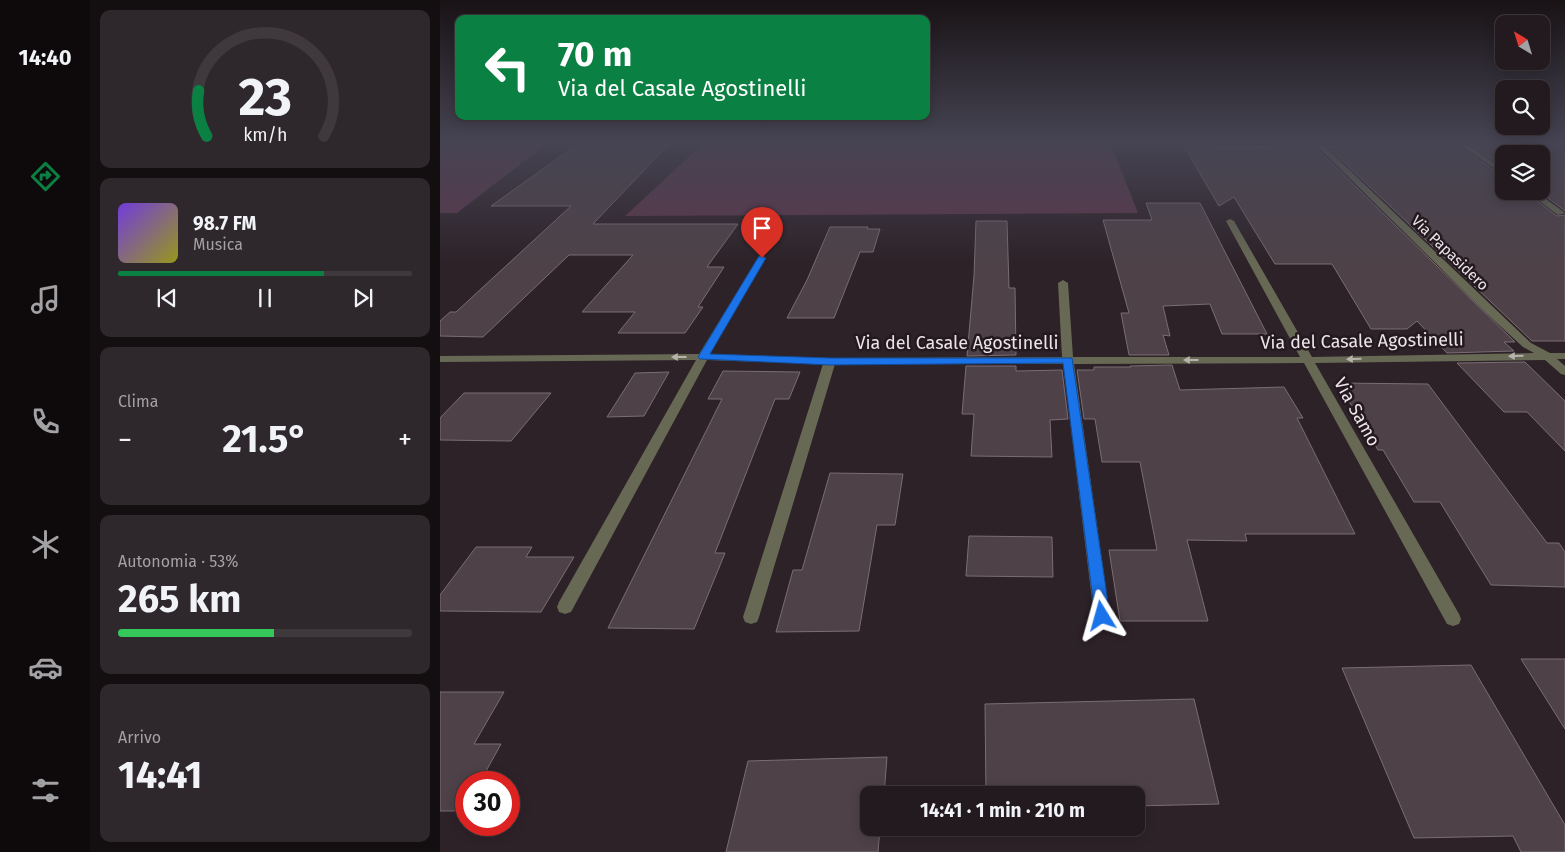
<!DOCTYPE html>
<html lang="it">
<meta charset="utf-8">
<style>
:root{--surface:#221a1e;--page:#2e272b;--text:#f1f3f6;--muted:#a2a1a4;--line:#3f383c;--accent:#0b8043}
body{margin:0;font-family:"Fira Sans",sans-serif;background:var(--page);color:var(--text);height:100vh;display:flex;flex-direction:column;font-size:19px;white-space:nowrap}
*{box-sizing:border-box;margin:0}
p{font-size:16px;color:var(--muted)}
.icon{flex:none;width:28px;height:28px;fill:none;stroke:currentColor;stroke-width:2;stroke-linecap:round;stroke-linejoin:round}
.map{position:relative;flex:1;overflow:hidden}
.details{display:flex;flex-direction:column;gap:10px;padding:10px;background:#130e10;width:350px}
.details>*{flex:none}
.guide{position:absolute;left:15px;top:15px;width:475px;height:105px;border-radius:10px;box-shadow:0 2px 12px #0003,0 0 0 1px var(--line);background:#0b8043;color:#fff;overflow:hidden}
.needle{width:32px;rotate:322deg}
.buttons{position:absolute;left:1055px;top:15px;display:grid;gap:10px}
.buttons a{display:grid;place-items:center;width:55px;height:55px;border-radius:10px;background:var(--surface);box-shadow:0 2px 12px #0003,0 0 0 1px var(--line);font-size:25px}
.speed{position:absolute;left:15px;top:771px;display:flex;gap:10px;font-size:25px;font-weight:700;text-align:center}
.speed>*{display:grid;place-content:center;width:65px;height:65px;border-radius:50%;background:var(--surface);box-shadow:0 2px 12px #0003,0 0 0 1px var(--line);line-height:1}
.speed .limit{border:8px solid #d22;background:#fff;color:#111}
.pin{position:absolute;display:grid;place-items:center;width:42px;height:42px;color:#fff;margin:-51px -21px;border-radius:50% 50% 50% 0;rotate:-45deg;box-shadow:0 0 5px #0007}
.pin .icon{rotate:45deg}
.me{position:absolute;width:55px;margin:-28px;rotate:352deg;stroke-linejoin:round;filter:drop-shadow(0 0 4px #0008)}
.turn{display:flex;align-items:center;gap:18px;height:105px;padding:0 20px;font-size:22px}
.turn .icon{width:65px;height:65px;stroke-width:2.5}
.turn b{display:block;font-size:35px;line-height:42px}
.big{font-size:38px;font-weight:700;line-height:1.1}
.details .widget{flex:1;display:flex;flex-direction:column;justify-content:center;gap:8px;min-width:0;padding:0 18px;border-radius:10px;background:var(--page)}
.details .dial{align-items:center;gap:0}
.dial svg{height:130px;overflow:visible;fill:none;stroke:var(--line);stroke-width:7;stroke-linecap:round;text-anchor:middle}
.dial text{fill:var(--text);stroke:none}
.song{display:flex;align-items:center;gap:15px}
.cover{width:60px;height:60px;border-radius:8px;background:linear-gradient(135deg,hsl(260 70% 55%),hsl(60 70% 35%))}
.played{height:5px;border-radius:2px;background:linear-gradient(90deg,var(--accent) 70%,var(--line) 70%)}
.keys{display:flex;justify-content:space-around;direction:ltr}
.heat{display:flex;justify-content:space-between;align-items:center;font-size:28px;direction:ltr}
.charge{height:8px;border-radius:4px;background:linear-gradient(90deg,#34c759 53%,var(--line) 0)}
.trip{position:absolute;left:420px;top:786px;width:285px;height:50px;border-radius:10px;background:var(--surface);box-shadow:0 2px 12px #0003,0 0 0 1px var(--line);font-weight:700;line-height:50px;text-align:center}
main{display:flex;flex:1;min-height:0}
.tabs{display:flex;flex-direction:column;width:90px;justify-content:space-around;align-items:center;background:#0e0a0c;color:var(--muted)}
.tabs .icon{width:35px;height:35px}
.tabs .selected{color:var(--accent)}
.tabs b{font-size:22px;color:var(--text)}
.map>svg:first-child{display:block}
.green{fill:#5c364b}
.building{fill:#4e4248;stroke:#7a6d73}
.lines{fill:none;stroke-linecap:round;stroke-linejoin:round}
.street{fill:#676954;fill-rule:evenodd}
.oneway{fill:#b7b3ad}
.route{fill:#1a73e8;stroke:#114b97}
.labels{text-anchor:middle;stroke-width:5;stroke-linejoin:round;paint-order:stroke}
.far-street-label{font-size:15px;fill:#ece4e8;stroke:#24191e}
.street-label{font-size:18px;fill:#ece4e8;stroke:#24191e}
</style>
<main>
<nav class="tabs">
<b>14:40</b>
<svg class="icon selected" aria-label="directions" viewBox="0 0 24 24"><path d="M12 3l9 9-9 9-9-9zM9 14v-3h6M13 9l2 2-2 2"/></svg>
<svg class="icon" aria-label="music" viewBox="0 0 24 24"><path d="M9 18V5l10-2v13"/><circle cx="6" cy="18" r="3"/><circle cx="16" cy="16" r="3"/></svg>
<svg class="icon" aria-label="phone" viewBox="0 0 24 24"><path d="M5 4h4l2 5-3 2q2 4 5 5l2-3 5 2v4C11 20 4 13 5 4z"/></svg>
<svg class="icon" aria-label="climate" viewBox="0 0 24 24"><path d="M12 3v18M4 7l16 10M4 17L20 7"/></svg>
<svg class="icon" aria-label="car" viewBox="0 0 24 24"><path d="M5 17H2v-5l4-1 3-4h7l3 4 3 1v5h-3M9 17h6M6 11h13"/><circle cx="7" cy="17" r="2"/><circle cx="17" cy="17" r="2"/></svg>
<svg class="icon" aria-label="filters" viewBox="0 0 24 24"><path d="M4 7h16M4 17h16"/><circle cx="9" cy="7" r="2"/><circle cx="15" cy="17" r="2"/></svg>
</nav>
<section class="details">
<div class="widget dial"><svg viewBox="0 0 100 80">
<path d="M14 69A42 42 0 1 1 86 69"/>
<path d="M14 69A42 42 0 0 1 9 41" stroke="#0b8043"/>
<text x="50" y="56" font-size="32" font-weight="700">23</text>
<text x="50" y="72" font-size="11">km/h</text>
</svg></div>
<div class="widget">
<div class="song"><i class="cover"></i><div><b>98.7 FM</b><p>Musica</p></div></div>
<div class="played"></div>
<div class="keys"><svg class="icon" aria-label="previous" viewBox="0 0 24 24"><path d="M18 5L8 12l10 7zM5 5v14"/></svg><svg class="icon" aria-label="pause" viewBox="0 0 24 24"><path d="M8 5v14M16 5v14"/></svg><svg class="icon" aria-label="next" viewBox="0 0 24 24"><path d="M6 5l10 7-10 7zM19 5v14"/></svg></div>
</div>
<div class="widget"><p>Clima</p>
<div class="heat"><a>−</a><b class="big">21.5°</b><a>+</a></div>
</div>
<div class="widget"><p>Autonomia · 53%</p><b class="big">265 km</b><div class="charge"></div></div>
<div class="widget"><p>Arrivo</p><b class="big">14:41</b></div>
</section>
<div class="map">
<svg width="1125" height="852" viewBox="0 0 1125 852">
<rect width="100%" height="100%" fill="#2d2228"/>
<!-- green -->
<path class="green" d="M 0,142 L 109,142 L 17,213 L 0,213 Z
M 265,142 L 670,142 L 698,213 L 185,216 Z"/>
<!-- building -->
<path class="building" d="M 231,142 L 153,224 L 298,224 L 267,267 L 284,267 L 258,307 L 263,307 L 245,333 L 178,333 L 195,312 L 142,312 L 193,255 L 129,255 L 43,337 L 0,336 L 0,321 L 10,312 L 16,312 L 131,206 L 51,206 L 138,144 Z
M 913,142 L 1015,144 L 1064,177 L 1064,191 L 1084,191 L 1117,216 L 1125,215 L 1125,341 L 1092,341 L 887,146 L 906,146 L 903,143 Z
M 742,143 L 769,143 L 772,147 L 874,146 L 1075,342 L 1064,342 L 1074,351 L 1007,353 L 977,321 L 967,329 L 931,329 L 892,264 L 835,264 L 794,197 L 779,206 Z
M 1125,143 L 1125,211 L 1099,191 L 1101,191 L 1101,154 L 1064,154 L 1064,168 L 1030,144 Z
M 706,203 L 760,203 L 827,334 L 782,334 L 770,304 L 723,306 L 730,336 L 723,335 L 729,355 L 689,355 L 681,313 L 689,313 L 663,220 L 712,220 Z
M 536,221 L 567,221 L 569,288 L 575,288 L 576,355 L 527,356 L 534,276 Z
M 390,227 L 428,227 L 427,229 L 440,229 L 433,252 L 420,252 L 394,318 L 347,318 L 367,280 Z
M 1085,362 L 1125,401 L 1125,451 L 1087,412 L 1064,412 L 1017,363 Z
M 732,365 L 740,390 L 844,387 L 863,418 L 857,418 L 915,534 L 805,534 L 807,541 L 747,540 L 768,621 L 680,621 L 669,550 L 717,550 L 700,462 L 662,462 L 655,419 L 644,419 L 637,370 L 654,370 L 654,367 L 691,367 L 690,366 Z
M 526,366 L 576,366 L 576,371 L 622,370 L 628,419 L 610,420 L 612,457 L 531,456 L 534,414 L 522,414 Z
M 283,371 L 360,372 L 349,399 L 335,399 L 275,553 L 285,553 L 254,629 L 168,628 L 282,399 L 268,399 Z
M 229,372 L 204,416 L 167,417 L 195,373 Z
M 898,383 L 988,384 L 1107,543 L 1119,543 L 1125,552 L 1125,587 L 1051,585 L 1000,502 L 974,502 L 943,450 L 938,450 Z
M 24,393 L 111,393 L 71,441 L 0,440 L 0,418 Z
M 390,473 L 463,474 L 455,525 L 437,525 L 419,631 L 336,632 L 353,570 L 362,570 Z
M 529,536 L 612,537 L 613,577 L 526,576 Z
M 36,547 L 92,547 L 86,557 L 134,557 L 101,612 L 0,611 L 0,595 Z
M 1081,659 L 1125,659 L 1125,729 Z
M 1031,665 L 1125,825 L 1125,852 L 1081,852 L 1073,836 L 974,838 L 902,668 Z
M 0,692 L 64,692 L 34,744 L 61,744 L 40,782 L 26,782 L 26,811 L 0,811 Z
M 754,699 L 779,804 L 696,806 L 696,795 L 546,795 L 545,704 Z
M 447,757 L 444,795 L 429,795 L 429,828 L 440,828 L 438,852 L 286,852 L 308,761 Z"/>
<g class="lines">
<!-- street -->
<path class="street" d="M 873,142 L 880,142 L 1091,343 L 1110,353 L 1125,353 L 1125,359 L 1117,359 L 1125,366 L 1125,375 L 1121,374 L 1105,360 L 875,363 L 1019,614 L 1021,619 L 1019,624 L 1013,626 L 1007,624 L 864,363 L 634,364 L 670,616 L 668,621 L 662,623 L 656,621 L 654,616 L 623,364 L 395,364 L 319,617 L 317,622 L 311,624 L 305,622 L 303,617 L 383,364 L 267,360 L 131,612 L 125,614 L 119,612 L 117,607 L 119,602 L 256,360 L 0,362 L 0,356 L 259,354 L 318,258 L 322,255 L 326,258 L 270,354 L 390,358 L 622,357 L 618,283 L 623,280 L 628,283 L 633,357 L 860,357 L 786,221 L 790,219 L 794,221 L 872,357 L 1094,353 L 1083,347 L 1046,313 Z
M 1016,142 L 1024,142 L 1064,170 L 1064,175 Z
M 1086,191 L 1095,191 L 1125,213 L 1118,215 Z"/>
</g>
<!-- one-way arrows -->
<defs><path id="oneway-solid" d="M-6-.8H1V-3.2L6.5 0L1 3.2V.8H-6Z" transform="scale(1.25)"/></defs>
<g class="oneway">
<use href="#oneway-solid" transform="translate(1076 356) rotate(179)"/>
<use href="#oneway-solid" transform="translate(239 357) rotate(180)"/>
<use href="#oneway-solid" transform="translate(914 359) rotate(179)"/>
<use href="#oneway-solid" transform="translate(751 360) rotate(180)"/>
</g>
<!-- sky -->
<linearGradient id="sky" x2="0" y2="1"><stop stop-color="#191316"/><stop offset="0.54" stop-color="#464453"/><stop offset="1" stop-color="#464453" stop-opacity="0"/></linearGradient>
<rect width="1125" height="262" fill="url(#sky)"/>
<!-- route -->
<path class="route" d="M 319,256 L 326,258 L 270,354 L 390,358 L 632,358 L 670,616 L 668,621 L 662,622 L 657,621 L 655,616 L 623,363 L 390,365 L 260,359 L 258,357 Z"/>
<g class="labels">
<!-- far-street labels -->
<g class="far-street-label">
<text transform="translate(1010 253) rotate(44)" y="5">Via Papasidero</text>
</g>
<!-- street labels -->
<g class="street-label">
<text transform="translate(922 341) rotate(-1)" y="6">Via del Casale Agostinelli</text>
<text x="517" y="349">Via del Casale Agostinelli</text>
<text transform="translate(917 412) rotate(61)" y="6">Via Samo</text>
</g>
</g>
</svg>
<div class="buttons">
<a><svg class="needle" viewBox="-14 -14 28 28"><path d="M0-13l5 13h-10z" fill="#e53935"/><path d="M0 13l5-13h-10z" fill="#a2a1a4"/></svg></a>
<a><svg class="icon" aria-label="search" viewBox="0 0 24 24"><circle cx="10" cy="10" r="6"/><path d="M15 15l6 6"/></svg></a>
<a><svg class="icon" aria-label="layers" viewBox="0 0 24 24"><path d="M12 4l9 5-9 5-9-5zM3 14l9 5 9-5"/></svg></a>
</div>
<div class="speed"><div class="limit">30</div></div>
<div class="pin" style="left:322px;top:258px;background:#d93025"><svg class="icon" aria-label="arrive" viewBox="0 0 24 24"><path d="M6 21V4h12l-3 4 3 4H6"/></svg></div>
<svg class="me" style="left:662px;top:616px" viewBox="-20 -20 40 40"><path d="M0-17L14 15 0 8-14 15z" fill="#1a73e8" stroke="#fff" stroke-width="4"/></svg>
<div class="trip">14:41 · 1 min · 210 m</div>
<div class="guide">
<div class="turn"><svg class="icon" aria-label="left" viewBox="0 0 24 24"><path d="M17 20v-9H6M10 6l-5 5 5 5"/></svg><div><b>70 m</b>Via del Casale Agostinelli</div></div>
</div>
</div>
</main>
